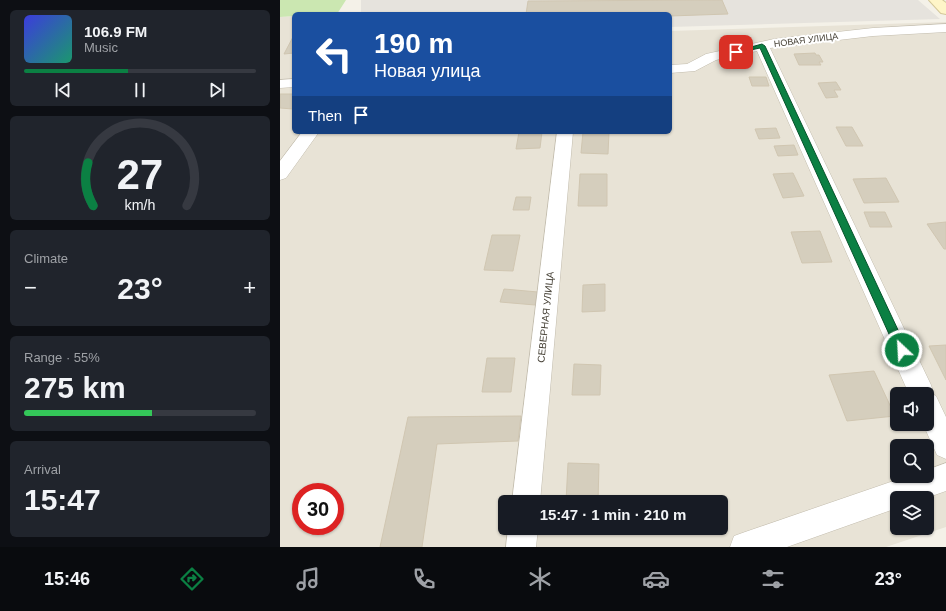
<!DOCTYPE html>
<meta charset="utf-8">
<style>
:root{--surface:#171b24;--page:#20242c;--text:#f1f3f6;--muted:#9ea1a6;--line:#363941;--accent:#0b8043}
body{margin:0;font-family:Arial,sans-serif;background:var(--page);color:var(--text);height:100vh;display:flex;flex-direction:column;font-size:15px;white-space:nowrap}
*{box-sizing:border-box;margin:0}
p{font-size:13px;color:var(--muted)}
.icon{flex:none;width:22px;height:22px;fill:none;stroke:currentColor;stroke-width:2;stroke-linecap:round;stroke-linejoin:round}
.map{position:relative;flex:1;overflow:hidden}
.panel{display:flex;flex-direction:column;gap:10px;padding:10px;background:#0d0f14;width:280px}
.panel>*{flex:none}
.guide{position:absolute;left:12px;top:12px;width:380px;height:122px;border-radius:6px;box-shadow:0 1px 3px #0004;background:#1a4fa0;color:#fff;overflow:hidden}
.buttons{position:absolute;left:610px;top:387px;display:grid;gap:8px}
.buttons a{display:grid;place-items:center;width:44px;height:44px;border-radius:6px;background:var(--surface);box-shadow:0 1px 3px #0004;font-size:20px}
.speed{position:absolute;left:12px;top:483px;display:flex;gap:8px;font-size:20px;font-weight:700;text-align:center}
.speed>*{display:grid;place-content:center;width:52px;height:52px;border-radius:50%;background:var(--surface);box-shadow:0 1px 3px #0004;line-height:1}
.speed .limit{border:6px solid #d22;background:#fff;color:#111}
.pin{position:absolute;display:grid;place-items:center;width:34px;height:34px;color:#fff;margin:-17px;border-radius:8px;box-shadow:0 2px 6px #0006}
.me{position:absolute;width:44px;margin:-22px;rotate:335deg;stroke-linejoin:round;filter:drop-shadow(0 0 3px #0008)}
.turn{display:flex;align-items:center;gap:14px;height:84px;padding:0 16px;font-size:18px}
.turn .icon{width:52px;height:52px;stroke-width:2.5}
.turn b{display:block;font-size:28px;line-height:34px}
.then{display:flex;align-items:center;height:38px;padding:0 16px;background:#0003;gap:8px;font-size:15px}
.big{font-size:30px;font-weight:700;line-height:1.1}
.panel .tile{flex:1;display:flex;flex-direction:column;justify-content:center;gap:6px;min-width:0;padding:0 14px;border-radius:6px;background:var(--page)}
.panel .dial{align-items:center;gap:0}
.dial svg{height:104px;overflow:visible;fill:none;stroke:var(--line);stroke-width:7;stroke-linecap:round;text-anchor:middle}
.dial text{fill:var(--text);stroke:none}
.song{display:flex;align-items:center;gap:12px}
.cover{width:48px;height:48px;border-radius:6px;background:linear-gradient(135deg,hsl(240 70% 55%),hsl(160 70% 35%))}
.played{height:4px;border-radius:2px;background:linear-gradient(90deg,var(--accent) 45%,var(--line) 45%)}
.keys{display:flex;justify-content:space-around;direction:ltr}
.heat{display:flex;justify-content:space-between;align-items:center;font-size:22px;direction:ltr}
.charge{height:6px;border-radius:3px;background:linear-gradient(90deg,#34c759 55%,var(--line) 0)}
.trip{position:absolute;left:218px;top:495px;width:230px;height:40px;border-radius:6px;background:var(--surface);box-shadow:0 1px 3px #0004;font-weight:700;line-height:40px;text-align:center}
.tabs{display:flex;height:64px;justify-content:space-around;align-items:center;background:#090b0e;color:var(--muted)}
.tabs .icon{width:28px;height:28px}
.tabs .selected{color:var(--accent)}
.tabs b{font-size:18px;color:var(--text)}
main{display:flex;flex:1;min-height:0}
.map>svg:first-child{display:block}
.residential{fill:#e8e3d6;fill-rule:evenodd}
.industrial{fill:#e6e3dd}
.green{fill:#cbe7b1}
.building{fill:#d5cebd;stroke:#d0c6b1}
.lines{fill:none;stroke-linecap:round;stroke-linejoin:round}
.street-casing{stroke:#c2bcad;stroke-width:1}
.secondary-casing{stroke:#d3c798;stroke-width:2}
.street{fill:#fff;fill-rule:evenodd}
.secondary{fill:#fef5c8;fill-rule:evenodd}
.route{fill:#0b8043;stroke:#07532c}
.labels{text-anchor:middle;stroke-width:4;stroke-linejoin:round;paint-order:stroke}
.far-street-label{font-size:9px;fill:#474237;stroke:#fff}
.street-label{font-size:10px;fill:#474237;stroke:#fff}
</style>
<main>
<section class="panel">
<div class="tile">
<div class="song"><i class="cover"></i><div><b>106.9 FM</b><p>Music</p></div></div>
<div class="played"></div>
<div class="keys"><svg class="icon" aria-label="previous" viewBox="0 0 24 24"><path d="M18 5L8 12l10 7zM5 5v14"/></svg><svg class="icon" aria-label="pause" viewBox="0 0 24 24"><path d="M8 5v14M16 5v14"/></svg><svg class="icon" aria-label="next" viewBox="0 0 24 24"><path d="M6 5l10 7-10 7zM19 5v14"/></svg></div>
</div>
<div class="tile dial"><svg viewBox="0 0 100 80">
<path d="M14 69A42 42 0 1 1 86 69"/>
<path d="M14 69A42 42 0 0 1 10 36" stroke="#0b8043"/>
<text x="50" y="56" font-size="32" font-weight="700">27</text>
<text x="50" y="72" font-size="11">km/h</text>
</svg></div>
<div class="tile"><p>Climate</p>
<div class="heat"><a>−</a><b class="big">23°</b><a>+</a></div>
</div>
<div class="tile"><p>Range · 55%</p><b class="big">275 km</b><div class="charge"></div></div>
<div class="tile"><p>Arrival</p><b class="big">15:47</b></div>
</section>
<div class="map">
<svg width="666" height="547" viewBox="0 0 666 547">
<rect width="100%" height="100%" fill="#f4f1e8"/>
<!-- residential -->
<path class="residential" d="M 14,16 L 14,132 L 390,132 L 390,31 L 666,22 L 666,527 L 606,547 L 0,547 L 0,17 ZM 617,394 L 647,394 L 647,424 L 617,424 ZM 617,446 L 647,446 L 647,476 L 617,476 ZM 21,492 L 55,492 L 55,526 L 21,526 ZM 617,498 L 647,498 L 647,528 L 617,528 ZM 225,502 L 441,502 L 441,528 L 225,528 Z"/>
<!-- industrial -->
<path class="industrial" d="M 81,0 L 638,0 L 660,19 L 390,27 L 390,14 L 81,14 Z"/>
<!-- green -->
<path class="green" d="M 0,0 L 66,0 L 57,14 L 14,14 L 14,16 L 0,17 Z"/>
<!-- building -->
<path class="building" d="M 442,0 L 448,14 L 390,16 L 390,14 L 246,14 L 248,1 Z
M 14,35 L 14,53 L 4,54 Z
M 535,53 L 536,55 L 539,55 L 543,62 L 539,62 L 541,65 L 519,65 L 514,54 Z
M 469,77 L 486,77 L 489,86 L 472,86 Z
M 556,82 L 561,90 L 554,90 L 558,97 L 546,98 L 538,83 Z
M 0,94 L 14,94 L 13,109 L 0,108 Z
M 556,127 L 572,127 L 583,146 L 566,146 Z
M 496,128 L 500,138 L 479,139 L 475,129 Z
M 239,132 L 262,132 L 260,148 L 236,149 Z
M 303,132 L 329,132 L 328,154 L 301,153 Z
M 514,145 L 518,155 L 498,156 L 494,146 Z
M 513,173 L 524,196 L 503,198 L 493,174 Z
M 300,174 L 327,174 L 327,206 L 298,206 Z
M 606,178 L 619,202 L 584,203 L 573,179 Z
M 236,197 L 251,197 L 249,210 L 233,210 Z
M 584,212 L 605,212 L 612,227 L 590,227 Z
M 666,222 L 666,249 L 664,249 L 647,224 Z
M 540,231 L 552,262 L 522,263 L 511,232 Z
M 212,235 L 240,235 L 233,271 L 204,270 Z
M 325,284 L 325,311 L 302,312 L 303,285 Z
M 224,289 L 258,292 L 255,305 L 220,302 Z
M 666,345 L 666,380 L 649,346 Z
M 207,358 L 235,358 L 231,392 L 202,392 Z
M 294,364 L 321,365 L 320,395 L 292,395 Z
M 594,371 L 615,416 L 567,421 L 549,375 Z
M 241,416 L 238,441 L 157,444 L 142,547 L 100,547 L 128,417 Z
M 288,463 L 319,464 L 318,502 L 286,502 Z"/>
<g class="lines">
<!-- street casing -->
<g class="street-casing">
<path id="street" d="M 666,24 L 666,32 L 593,36 L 490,48 L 651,385 L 654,395 L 656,396 L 666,417 L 666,459 L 657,455 L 643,424 L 647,424 L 647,394 L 629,394 L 477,51 L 436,60 L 415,71 L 390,73 L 390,65 L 407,64 L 426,54 L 494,39 L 593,28 Z
M 14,79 L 14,87 L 0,88 L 0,80 Z
M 22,132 L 39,132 L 6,178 L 0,180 L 0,161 Z
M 277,132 L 293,132 L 260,502 L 232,502 Z
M 666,463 L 666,491 L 646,498 L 617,498 L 617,508 L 507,547 L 450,547 L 454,536 L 465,532 L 628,476 L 647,476 L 647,470 Z
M 228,528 L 258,528 L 256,547 L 226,547 Z"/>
</g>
<!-- secondary casing -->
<g class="secondary-casing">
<path id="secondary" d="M 649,0 L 662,0 L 666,3 L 666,14 L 661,13 Z"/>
</g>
<!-- street -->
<use href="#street" class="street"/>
<!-- secondary -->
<use href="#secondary" class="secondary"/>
</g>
<!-- route -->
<path class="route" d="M 482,44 L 485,46 L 626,347 L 627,350 L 626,354 L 622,355 L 618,354 L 480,48 L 456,53 L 453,52 Z"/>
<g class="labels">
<!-- far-street labels -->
<g class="far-street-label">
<text transform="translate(526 40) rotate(-7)" y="3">НОВАЯ УЛИЦА</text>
</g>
<!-- street labels -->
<g class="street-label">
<text transform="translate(265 317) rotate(-84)" y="4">СЕВЕРНАЯ УЛИЦА</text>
</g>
</g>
</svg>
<div class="buttons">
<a><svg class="icon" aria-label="sound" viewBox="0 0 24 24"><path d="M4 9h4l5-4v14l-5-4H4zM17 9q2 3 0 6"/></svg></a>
<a><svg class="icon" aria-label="search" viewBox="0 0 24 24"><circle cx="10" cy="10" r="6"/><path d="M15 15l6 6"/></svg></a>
<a><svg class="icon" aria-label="layers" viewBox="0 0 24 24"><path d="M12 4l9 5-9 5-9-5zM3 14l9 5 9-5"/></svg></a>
</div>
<div class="speed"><div class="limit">30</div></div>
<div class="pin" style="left:456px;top:52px;background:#d93025"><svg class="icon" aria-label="arrive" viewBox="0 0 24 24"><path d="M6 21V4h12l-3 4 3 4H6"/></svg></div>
<svg class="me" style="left:622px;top:350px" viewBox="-20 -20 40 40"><circle r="17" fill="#0b8043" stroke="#fff" stroke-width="3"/><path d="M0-11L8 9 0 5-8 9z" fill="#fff"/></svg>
<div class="trip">15:47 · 1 min · 210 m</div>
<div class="guide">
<div class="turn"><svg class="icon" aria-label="left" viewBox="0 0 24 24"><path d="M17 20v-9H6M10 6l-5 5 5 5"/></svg><div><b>190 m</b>Новая улица</div></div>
<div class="then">Then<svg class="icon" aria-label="arrive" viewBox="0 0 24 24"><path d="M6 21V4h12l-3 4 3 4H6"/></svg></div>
</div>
</div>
</main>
<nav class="tabs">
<b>15:46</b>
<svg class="icon selected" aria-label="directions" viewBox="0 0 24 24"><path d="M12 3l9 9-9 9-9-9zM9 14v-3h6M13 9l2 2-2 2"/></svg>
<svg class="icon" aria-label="music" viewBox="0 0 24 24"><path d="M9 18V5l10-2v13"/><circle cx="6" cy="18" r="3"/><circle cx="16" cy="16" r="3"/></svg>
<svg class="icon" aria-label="phone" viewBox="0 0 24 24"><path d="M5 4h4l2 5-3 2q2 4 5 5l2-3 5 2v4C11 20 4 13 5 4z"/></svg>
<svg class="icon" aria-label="climate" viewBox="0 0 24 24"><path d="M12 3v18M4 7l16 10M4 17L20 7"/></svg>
<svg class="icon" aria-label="car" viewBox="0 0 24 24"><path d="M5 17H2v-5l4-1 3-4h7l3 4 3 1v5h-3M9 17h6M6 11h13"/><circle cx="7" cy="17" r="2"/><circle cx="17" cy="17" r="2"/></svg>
<svg class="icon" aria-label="filters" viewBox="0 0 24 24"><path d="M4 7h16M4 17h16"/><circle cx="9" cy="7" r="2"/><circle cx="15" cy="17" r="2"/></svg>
<b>23°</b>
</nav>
